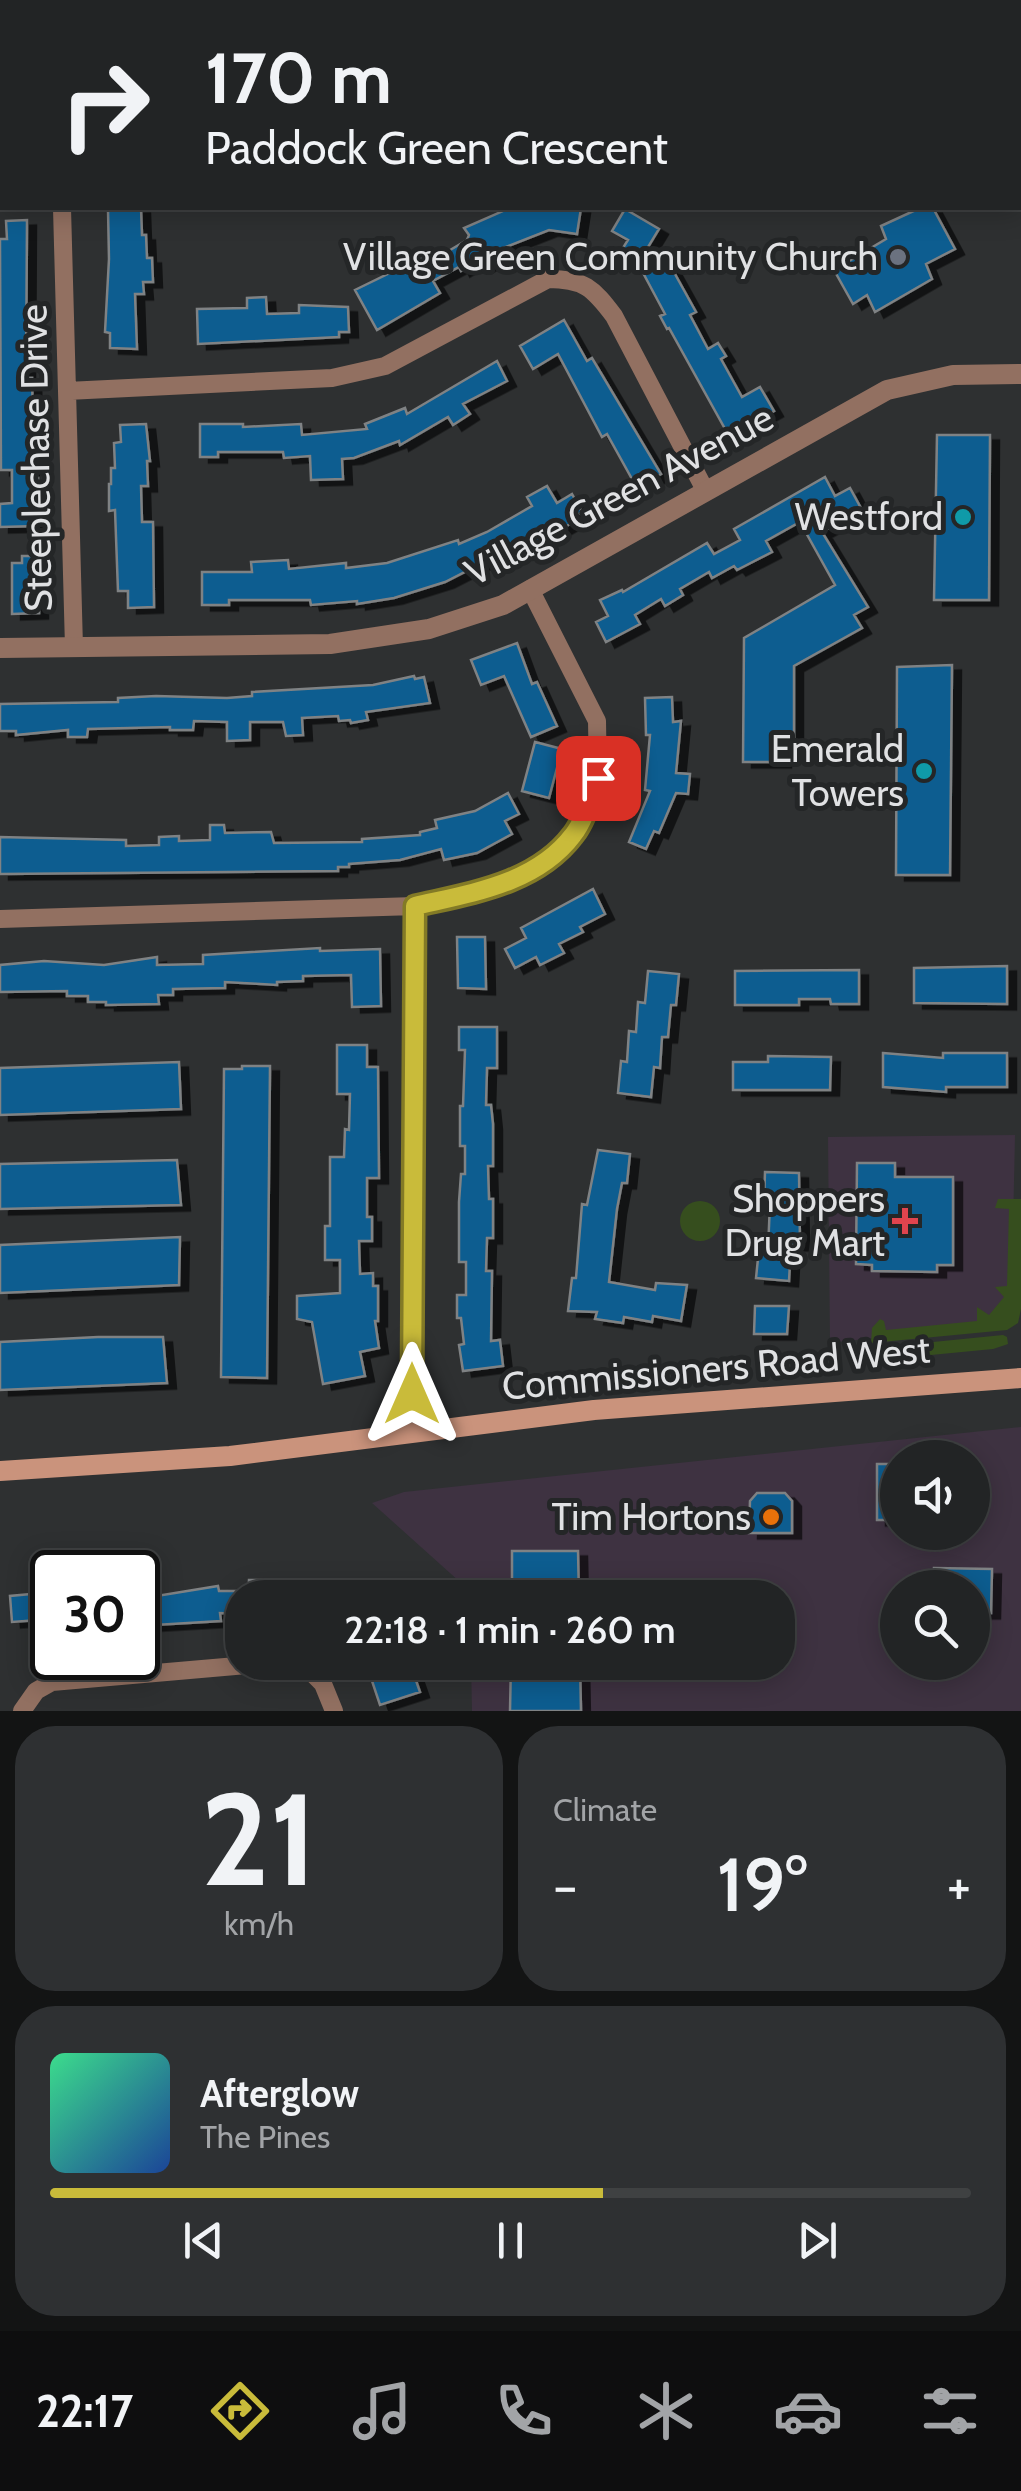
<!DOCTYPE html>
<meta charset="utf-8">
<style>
:root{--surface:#222425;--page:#2e3032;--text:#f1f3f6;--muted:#a2a4a7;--line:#3f4142;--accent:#c9bb3a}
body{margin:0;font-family:Cabin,sans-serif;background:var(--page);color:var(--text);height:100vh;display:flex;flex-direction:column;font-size:38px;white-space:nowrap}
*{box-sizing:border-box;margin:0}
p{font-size:32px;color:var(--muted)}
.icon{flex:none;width:55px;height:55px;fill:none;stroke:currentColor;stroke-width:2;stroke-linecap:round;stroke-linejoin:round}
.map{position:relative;height:1711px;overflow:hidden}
.sheet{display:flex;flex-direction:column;gap:15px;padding:15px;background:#131414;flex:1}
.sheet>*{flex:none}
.top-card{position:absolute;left:0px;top:0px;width:1022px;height:210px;box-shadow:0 5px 25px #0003,0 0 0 2px var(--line);background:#222425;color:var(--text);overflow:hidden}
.controls{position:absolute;left:880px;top:1440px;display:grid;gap:20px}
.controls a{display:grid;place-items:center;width:110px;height:110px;border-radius:50%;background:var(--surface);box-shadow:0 5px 25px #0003,0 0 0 2px var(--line);font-size:50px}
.speed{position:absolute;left:30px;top:1550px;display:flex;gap:20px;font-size:50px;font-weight:700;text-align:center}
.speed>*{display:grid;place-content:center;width:130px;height:130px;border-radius:50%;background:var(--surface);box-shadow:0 5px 25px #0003,0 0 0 2px var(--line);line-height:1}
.speed .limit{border:5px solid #111;border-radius:15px;background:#fff;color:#111}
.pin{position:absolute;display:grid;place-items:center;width:85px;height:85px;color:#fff;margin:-42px;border-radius:20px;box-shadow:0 5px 15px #0006}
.me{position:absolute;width:110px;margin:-55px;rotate:0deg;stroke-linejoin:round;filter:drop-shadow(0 0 8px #0008)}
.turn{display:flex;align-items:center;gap:35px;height:210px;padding:0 40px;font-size:45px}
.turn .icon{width:130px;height:130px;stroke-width:2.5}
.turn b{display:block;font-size:70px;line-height:85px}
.big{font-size:75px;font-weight:600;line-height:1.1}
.sheet .card{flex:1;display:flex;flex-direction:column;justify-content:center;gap:15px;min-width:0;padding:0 35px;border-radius:40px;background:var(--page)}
.sheet .dial{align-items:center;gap:0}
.dial b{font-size:130px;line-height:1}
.song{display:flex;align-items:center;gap:30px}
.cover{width:120px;height:120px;border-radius:15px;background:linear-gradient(135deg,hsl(150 70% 55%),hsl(220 70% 35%))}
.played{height:10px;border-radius:5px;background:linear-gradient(90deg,var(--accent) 60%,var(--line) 60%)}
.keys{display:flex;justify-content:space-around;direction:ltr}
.heat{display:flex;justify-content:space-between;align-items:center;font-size:55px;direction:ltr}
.sheet .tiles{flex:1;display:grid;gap:15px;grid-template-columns:1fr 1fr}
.card:last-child{grid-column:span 2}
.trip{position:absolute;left:225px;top:1580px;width:570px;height:100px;border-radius:40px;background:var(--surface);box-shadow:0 5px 25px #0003,0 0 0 2px var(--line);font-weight:600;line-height:100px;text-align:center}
.dock{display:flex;height:160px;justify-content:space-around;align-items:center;background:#0e0e0f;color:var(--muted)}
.dock .icon{width:70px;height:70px}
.dock .on{color:var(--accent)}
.dock b{font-size:45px;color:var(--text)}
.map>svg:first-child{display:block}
.commercial{fill:#3e3241;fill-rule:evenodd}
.green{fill:#364e1e}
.building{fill:#0c5d90;stroke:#7f8284;stroke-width:2.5;filter:url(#shadow)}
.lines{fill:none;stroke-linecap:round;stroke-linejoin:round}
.minor{stroke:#927061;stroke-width:18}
.tertiary{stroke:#927061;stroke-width:20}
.secondary{stroke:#ca937c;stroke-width:20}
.route-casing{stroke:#837a26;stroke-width:25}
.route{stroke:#c9bb3a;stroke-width:18}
.worship-dot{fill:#6b7280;stroke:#242627;stroke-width:4}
.culture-dot{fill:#0f9aa8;stroke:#242627;stroke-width:4}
.health-dot{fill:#e0444e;stroke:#242627;stroke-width:4}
.food-dot{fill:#e8710a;stroke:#242627;stroke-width:4}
.labels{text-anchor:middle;stroke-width:10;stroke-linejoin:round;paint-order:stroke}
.poi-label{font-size:38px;fill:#e0e1e3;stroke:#242627;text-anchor:end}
.street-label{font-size:38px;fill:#e0e1e3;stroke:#242627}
</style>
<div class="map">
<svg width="1021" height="1711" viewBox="0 0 1021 1711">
<defs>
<filter id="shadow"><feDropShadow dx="9" dy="5.5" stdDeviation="0" flood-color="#0009"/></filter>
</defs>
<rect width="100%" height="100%" fill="#2e3031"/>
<!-- commercial -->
<path class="commercial" d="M 1015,1135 L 1011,1322 L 830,1343 L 828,1137 Z
M 1021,1427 L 1021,1711 L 472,1711 L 471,1663 L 778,1662 L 778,1598 L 470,1597 L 470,1591 L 372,1503 L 404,1492 ZM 898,1458 L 972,1458 L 972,1532 L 898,1532 ZM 898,1588 L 972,1588 L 972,1662 L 898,1662 Z"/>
<!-- green -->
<path class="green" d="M 998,1199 L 1021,1199 L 1021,1309 L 1018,1323 L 1007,1330 L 871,1343 L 872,1328 L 880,1319 L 884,1321 L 886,1330 L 977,1321 L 977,1307 L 989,1315 L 1004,1297 L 995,1287 L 1007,1286 L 1009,1209 L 995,1208 Z
M680 1221a20 20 0 1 1 40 0a20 20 0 1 1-40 0Z
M 1003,1335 L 1007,1337 L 1008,1344 L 993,1349 L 879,1360 L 873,1348 Z"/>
<!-- building -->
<path class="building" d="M 141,208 L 142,235 L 146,235 L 147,258 L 152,258 L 153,282 L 143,282 L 144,294 L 135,294 L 137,349 L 110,348 L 110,333 L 105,332 L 109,259 L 108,209 Z
M 510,208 L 581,208 L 577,234 L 549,230 L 498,250 L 502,256 L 483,267 L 479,260 L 461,271 L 459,267 L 433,281 L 440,293 L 377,330 L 355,290 L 437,250 L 440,256 L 467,240 L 469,235 L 464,228 Z
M 920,208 L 933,208 L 955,249 L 926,264 L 932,279 L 875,312 L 867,295 L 853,304 L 834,270 L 886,239 L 881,226 Z
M 625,209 L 659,229 L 639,262 L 621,251 L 628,240 L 612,231 Z
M 27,220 L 26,378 L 32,378 L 33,418 L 30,418 L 30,478 L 38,478 L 38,526 L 0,527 L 0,504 L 12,503 L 12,470 L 1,470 L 0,239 L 7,239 L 6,221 Z
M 665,256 L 696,312 L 690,315 L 708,349 L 718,343 L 726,356 L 721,359 L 742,397 L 760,387 L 774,411 L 729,436 L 669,328 L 667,329 L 660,316 L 665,314 L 641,269 Z
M 266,297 L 267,314 L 299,313 L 299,305 L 348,307 L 349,332 L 339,332 L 339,337 L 198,344 L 197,309 L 247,308 L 247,298 Z
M 564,320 L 587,361 L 592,358 L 661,474 L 637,488 L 607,434 L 602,437 L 558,354 L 533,369 L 520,346 Z
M 497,361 L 507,381 L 463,404 L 470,414 L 453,425 L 448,417 L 400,445 L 399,441 L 354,458 L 342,459 L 343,479 L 311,480 L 310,456 L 284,458 L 283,452 L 218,452 L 218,457 L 200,457 L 200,424 L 243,424 L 243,427 L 301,424 L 302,435 L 367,429 L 365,424 L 405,408 L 407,414 Z
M 146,424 L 150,461 L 147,461 L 148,486 L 141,486 L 142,522 L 153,522 L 154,607 L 128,608 L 128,591 L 118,591 L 115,510 L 109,511 L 109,484 L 111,484 L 111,468 L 115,468 L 114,443 L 121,442 L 120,425 Z
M 937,435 L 990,435 L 989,600 L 934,600 Z
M 825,477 L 835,496 L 850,488 L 862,510 L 822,532 L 868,607 L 854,615 L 862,628 L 794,666 L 794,746 L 782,745 L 782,762 L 743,762 L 744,638 L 835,585 L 800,522 L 766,541 L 772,552 L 737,570 L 734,566 L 712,578 L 709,572 L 680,589 L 683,595 L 665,606 L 661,599 L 635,615 L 640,624 L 606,642 L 596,622 L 608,616 L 600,600 L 622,590 L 623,592 L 707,543 L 714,554 L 740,540 L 734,529 Z
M 547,486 L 557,503 L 572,494 L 582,512 L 568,520 L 570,524 L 506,560 L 502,553 L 445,582 L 394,598 L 357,604 L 357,601 L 311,605 L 310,600 L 229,600 L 229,605 L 202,605 L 202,572 L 252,572 L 251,562 L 288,560 L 289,569 L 346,563 L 346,568 L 387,563 L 458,540 L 459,544 L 487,532 L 532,506 L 527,497 Z
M 22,556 L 36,556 L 36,564 L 39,563 L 39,613 L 12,614 L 12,563 L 22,563 Z
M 517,643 L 532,684 L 537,682 L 557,726 L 531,737 L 504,676 L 481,685 L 471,660 Z
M 952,665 L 950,875 L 896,875 L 897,667 Z
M 414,676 L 415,679 L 424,677 L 430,703 L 366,712 L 368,720 L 351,723 L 350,720 L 339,721 L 338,716 L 302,718 L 303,735 L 286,736 L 283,722 L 250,722 L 250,740 L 227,741 L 227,722 L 194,721 L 193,730 L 170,730 L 170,727 L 88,729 L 87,737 L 68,737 L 68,730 L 16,735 L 16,731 L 0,731 L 0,704 L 118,702 L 118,698 L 156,696 L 227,698 L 252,696 L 252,692 L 373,685 Z
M 672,697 L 673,722 L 681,721 L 676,773 L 690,774 L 688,794 L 676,793 L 659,833 L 654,831 L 646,849 L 629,842 L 650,791 L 645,790 L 650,735 L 646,735 L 645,698 Z
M 535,742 L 562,749 L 549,798 L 522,791 Z
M 508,793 L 519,814 L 505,821 L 512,834 L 477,853 L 444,860 L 441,849 L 400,860 L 349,864 L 349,867 L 338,867 L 338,871 L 0,874 L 0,837 L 126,840 L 126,846 L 159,845 L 159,837 L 179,836 L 179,841 L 210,840 L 210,825 L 224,825 L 225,833 L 271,832 L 274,843 L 362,842 L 362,839 L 420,835 L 420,832 L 437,828 L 435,820 L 475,811 Z
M 593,889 L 605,914 L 580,927 L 583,932 L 559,944 L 564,953 L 540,965 L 536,957 L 515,968 L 505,949 L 526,938 L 521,928 Z
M 457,937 L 485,937 L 486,989 L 458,988 Z
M 320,948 L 320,951 L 380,949 L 381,1006 L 352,1007 L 351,975 L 303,976 L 303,981 L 277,982 L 277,985 L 225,982 L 225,988 L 173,989 L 173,995 L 158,995 L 159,1004 L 106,1005 L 106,1002 L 88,1002 L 88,996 L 67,996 L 67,991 L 0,992 L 0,965 L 44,961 L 104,965 L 157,957 L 157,965 L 203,964 L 203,955 Z
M 1007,966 L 1007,1004 L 914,1003 L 914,968 Z
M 859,970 L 859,1004 L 831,1004 L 830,999 L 799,999 L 799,1005 L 735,1005 L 735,971 Z
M 648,971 L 679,974 L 676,1005 L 671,1005 L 668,1037 L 662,1037 L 660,1068 L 654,1067 L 651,1097 L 618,1093 L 621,1061 L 627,1062 L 629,1031 L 636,1032 L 638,1002 L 645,1003 Z
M 459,1027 L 497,1027 L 497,1068 L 487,1068 L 486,1105 L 491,1105 L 493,1124 L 493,1166 L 488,1166 L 489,1199 L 493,1199 L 493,1238 L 487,1238 L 486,1271 L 492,1271 L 491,1341 L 500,1340 L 503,1366 L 463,1371 L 459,1345 L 464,1344 L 461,1318 L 457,1318 L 457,1295 L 466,1295 L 466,1262 L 459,1262 L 459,1202 L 461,1174 L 465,1174 L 465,1146 L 460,1146 L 460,1106 L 463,1106 L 465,1050 L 459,1050 Z
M 337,1045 L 367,1045 L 367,1067 L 378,1067 L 379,1178 L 367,1178 L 367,1217 L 372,1217 L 372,1241 L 359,1241 L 360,1274 L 373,1273 L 373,1286 L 378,1286 L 378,1321 L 375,1321 L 379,1348 L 360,1352 L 365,1376 L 323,1384 L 312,1322 L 297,1319 L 297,1296 L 340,1293 L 340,1260 L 325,1260 L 325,1226 L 330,1226 L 330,1157 L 344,1157 L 345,1129 L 349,1130 L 350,1094 L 337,1094 Z
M 883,1053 L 943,1058 L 943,1053 L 1007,1053 L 1007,1087 L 946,1087 L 946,1092 L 883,1087 Z
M 768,1056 L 831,1057 L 830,1090 L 733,1090 L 733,1062 L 768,1062 Z
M 179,1062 L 181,1109 L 0,1115 L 0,1068 Z
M 242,1066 L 270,1066 L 267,1378 L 221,1377 L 224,1069 L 242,1069 Z
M 598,1150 L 630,1154 L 627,1183 L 622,1183 L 617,1209 L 609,1282 L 655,1290 L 656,1283 L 687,1285 L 681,1321 L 653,1316 L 652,1322 L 624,1317 L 623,1323 L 595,1319 L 597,1312 L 568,1311 L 572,1278 L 576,1278 L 582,1204 L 587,1205 Z
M 177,1160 L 181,1205 L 0,1209 L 0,1164 Z
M 857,1163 L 895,1163 L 895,1177 L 953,1177 L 953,1265 L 937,1265 L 937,1272 L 872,1271 L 872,1265 L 856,1264 Z
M 765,1172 L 799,1173 L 800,1245 L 791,1245 L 789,1281 L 756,1278 L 759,1249 L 768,1250 L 770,1203 L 764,1203 Z
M 180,1237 L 179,1285 L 0,1293 L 0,1245 Z
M 755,1306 L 789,1306 L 787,1334 L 754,1334 Z
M 98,1337 L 163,1337 L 167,1383 L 0,1390 L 0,1342 Z
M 877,1464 L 898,1464 L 898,1520 L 877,1520 Z
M 757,1493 L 785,1493 L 792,1501 L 792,1533 L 749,1533 L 750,1501 Z
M 512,1551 L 578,1551 L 579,1598 L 512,1598 Z
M 934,1568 L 992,1569 L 991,1613 L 972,1613 L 972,1588 L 934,1588 Z
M 249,1580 L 269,1580 L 269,1598 L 248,1598 Z
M 218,1586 L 219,1591 L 242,1591 L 242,1614 L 220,1613 L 221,1621 L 138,1626 L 138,1599 Z
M 52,1592 L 52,1619 L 12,1622 L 10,1596 Z
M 377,1662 L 400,1662 L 403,1670 L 411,1666 L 420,1692 L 380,1705 L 372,1681 L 382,1677 Z
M 511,1662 L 580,1662 L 581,1711 L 510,1711 Z"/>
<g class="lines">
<!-- minor -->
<path class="minor" d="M 57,0 L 57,2
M 322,0 L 322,2
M 0,84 L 2,84
M 62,208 L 74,647
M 67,391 L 332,378 L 385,366 L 548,279 C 584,279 593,288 614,316 L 705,490
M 0,919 L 415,906 L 481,891 L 537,870 L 575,834 L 598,778 L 597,721 L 530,589
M 412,1433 L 415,906
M 22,1711 L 36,1691 L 52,1682 L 270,1663 L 291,1665 L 309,1670 L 323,1684 L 334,1711"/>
<!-- tertiary -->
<path class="tertiary" d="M 0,648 L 330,644 L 429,629 L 503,605 L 887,390 L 953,375 L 1021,374"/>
<!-- secondary -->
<path class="secondary" d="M 0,1471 L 230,1456 L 594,1410 L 1021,1378"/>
</g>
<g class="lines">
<!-- route casing -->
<g class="route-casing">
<path id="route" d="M 412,1394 L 415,906 C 471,893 536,884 573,835 C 585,820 591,796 598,778"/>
</g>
<!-- route -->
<use href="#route" class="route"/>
</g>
<!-- markers -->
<circle class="worship-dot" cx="898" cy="257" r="10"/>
<g class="culture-dot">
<circle cx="963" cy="517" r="10"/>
<circle cx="924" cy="771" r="10"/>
</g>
<path class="health-dot" d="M900 1206h10v10h10v10h-10v10h-10v-10h-10v-10h10z"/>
<circle class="food-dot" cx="771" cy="1517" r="10"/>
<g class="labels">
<!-- poi labels -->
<g class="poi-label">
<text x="878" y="270">Village Green Community Church</text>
<text x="943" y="530">Westford</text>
<text x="904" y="762">Emerald<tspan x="904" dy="44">Towers</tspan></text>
<text x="885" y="1212">Shoppers<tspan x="885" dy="44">Drug Mart</tspan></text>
<text x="751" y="1530">Tim Hortons</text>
</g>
<!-- street labels -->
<g class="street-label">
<text transform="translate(36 458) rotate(-91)" y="13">Steeplechase Drive</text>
<text transform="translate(619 495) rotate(-28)" y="13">Village Green Avenue</text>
<text transform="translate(716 1368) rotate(-5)" y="13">Commissioners Road West</text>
</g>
</g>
</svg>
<div class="controls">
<a><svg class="icon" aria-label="sound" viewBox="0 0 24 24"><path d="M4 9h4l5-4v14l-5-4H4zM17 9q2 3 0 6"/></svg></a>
<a><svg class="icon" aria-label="search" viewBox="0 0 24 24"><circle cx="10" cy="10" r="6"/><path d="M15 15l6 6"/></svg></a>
</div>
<div class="speed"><div class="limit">30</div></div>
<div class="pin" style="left:598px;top:778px;background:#d93025"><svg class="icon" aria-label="arrive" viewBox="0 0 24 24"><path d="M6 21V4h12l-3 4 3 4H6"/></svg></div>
<svg class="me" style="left:412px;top:1394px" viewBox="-20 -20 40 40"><path d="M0-17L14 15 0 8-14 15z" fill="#c9bb3a" stroke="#fff" stroke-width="4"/></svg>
<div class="trip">22:18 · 1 min · 260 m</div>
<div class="top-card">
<div class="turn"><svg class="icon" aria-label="right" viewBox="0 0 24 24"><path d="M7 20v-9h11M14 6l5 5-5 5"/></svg><div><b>170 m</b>Paddock Green Crescent</div></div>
</div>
</div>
<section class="sheet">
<div class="tiles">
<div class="card dial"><b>21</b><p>km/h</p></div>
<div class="card"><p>Climate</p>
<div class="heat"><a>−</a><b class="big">19°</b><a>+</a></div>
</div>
<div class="card">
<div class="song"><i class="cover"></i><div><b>Afterglow</b><p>The Pines</p></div></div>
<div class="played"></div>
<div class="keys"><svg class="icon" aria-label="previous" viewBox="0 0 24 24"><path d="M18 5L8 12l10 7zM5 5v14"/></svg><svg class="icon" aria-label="pause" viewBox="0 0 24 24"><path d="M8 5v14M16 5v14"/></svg><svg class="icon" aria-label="next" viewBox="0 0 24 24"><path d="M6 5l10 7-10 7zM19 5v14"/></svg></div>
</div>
</div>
</section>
<nav class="dock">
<b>22:17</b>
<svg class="icon on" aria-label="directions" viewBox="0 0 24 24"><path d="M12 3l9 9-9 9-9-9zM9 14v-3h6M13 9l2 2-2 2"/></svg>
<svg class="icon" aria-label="music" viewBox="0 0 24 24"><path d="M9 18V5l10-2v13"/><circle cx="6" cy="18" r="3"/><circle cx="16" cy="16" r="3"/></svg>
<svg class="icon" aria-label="phone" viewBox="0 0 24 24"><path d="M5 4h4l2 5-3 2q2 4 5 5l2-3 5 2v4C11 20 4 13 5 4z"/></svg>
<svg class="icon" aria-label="climate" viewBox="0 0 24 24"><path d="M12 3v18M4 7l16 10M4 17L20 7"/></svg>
<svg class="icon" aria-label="car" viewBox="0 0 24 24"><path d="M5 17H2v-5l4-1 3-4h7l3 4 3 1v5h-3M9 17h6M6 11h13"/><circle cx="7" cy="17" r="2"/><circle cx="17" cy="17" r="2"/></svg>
<svg class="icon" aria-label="filters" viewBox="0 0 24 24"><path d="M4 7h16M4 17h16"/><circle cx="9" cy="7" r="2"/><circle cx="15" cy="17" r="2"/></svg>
</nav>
